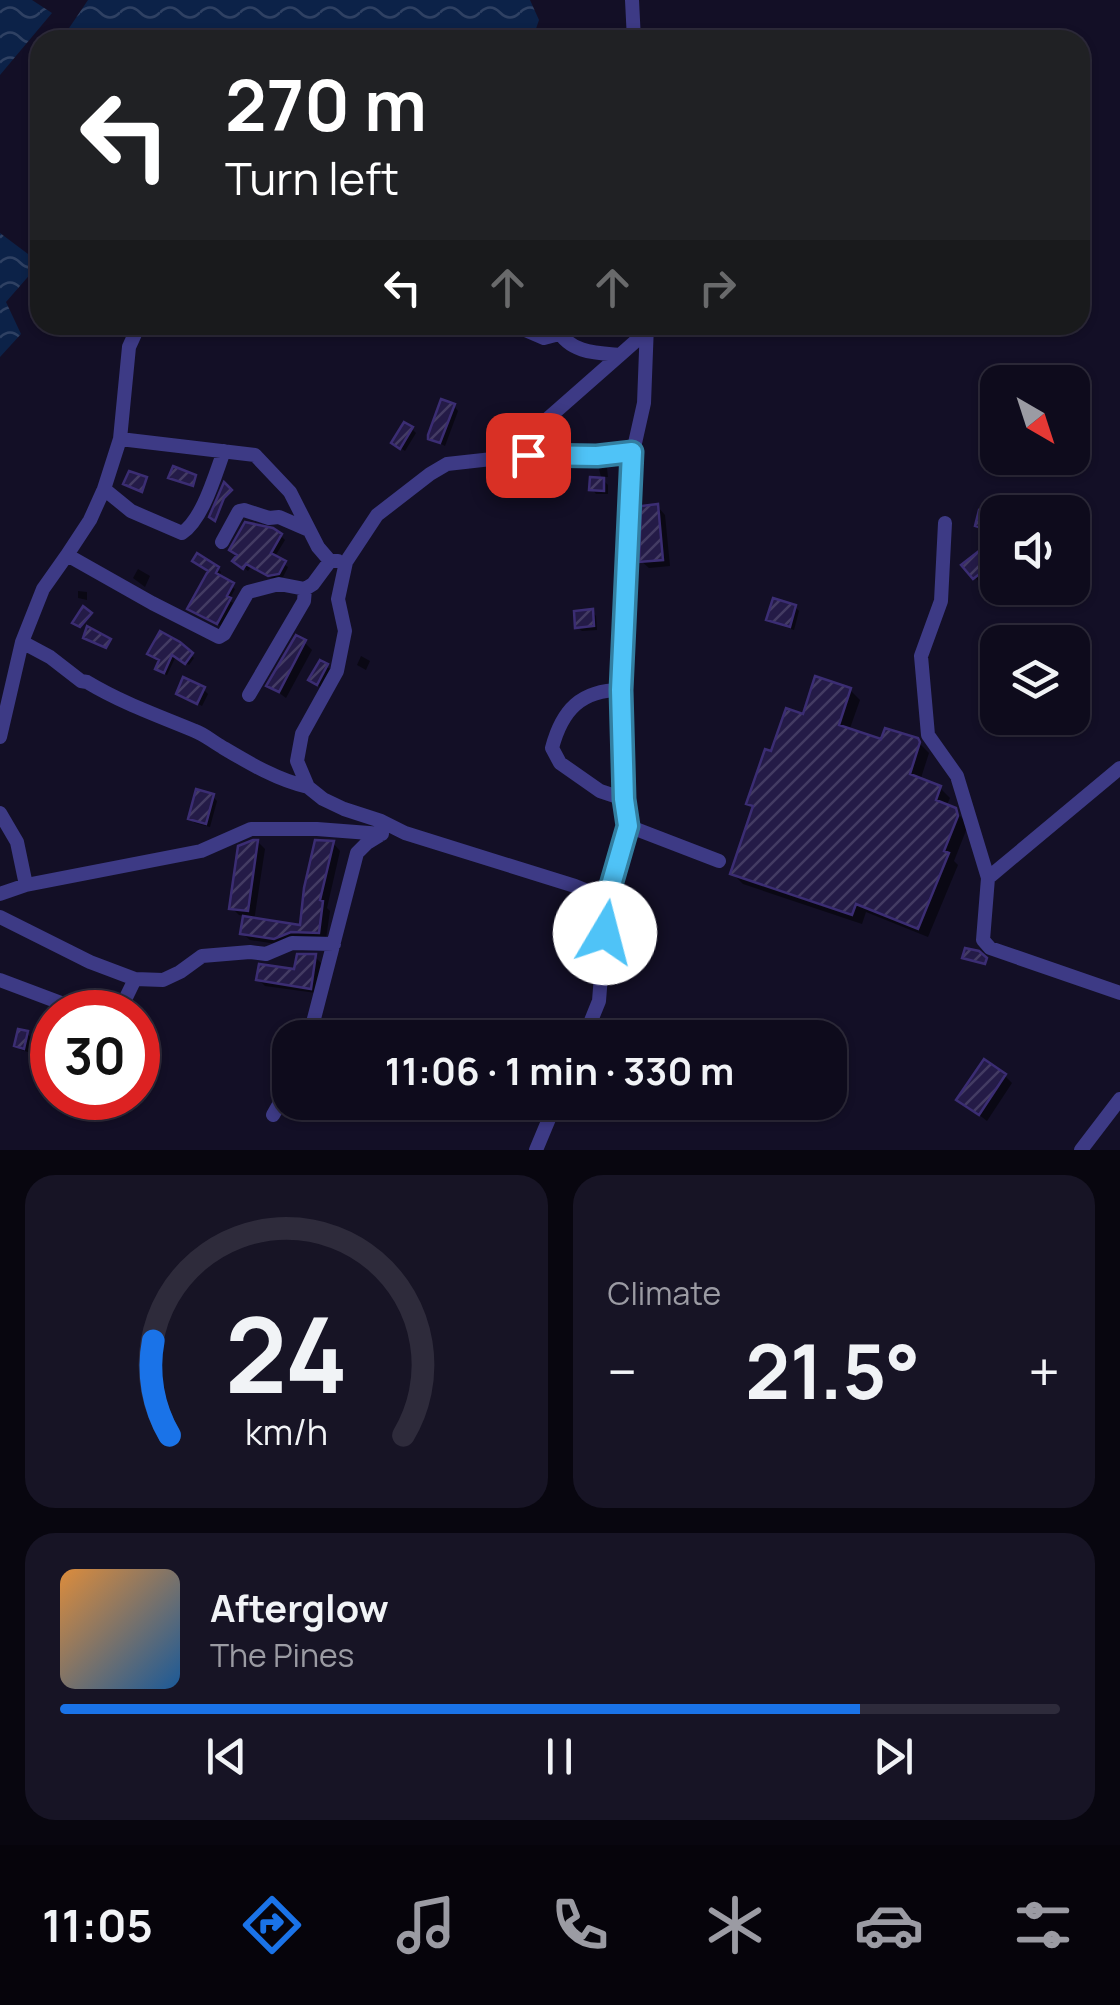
<!DOCTYPE html>
<meta charset="utf-8">
<style>
:root{--surface:#0e0b1c;--page:#171425;--text:#f1f3f6;--muted:#9b9ba3;--line:#2e2b3b;--accent:#1a73e8}
body{margin:0;font-family:Manrope,sans-serif;background:var(--page);color:var(--text);height:100vh;display:flex;flex-direction:column;font-size:38px;white-space:nowrap}
*{box-sizing:border-box;margin:0}
p{font-size:32px;color:var(--muted)}
.icon{flex:none;width:55px;height:55px;fill:none;stroke:currentColor;stroke-width:2;stroke-linecap:round;stroke-linejoin:round}
.map{position:relative;height:1150px;overflow:hidden}
.side{display:flex;flex-direction:column;gap:25px;padding:25px;background:#08060f;flex:1}
.side>*{flex:none}
.guide{position:absolute;left:30px;top:30px;width:1060px;height:305px;border-radius:30px;box-shadow:0 2px 8px #0004,0 0 0 2px var(--line);background:#202124;color:#fff;overflow:hidden}
.needle{width:65px;rotate:141deg}
.fabs{position:absolute;left:980px;top:365px;display:grid;gap:20px}
.fabs a{display:grid;place-items:center;width:110px;height:110px;border-radius:20px;background:var(--surface);box-shadow:0 2px 8px #0004,0 0 0 2px var(--line);font-size:50px}
.speed{position:absolute;left:30px;top:990px;display:flex;gap:20px;font-size:50px;font-weight:700;text-align:center}
.speed>*{display:grid;place-content:center;width:130px;height:130px;border-radius:50%;background:var(--surface);box-shadow:0 2px 8px #0004,0 0 0 2px var(--line);line-height:1}
.speed .limit{border:15px solid #d22;background:#fff;color:#111}
.pin{position:absolute;display:grid;place-items:center;width:85px;height:85px;color:#fff;margin:-42px;border-radius:20px;box-shadow:0 5px 15px #0006}
.me{position:absolute;width:110px;margin:-55px;rotate:8deg;stroke-linejoin:round;filter:drop-shadow(0 0 8px #0008)}
.turn{display:flex;align-items:center;gap:35px;height:210px;padding:0 30px;font-size:45px}
.turn .icon{width:130px;height:130px;stroke-width:2.5}
.turn b{display:block;font-size:70px;line-height:85px}
.lanes{display:flex;align-items:center;height:95px;padding:0 30px;background:#0003;justify-content:center;gap:50px;direction:ltr}
.lanes .off{opacity:.35}
.big{font-size:75px;font-weight:700;line-height:1.1}
.side .tile{flex:1;display:flex;flex-direction:column;justify-content:center;gap:15px;min-width:0;padding:0 35px;border-radius:30px;background:var(--page)}
.side .dial{align-items:center;gap:0}
.dial svg{height:260px;overflow:visible;fill:none;stroke:var(--line);stroke-width:7;stroke-linecap:round;text-anchor:middle}
.dial text{fill:var(--text);stroke:none}
.song{display:flex;align-items:center;gap:30px}
.cover{width:120px;height:120px;border-radius:15px;background:linear-gradient(135deg,hsl(30 70% 55%),hsl(210 70% 35%))}
.played{height:10px;border-radius:5px;background:linear-gradient(90deg,var(--accent) 80%,var(--line) 80%)}
.keys{display:flex;justify-content:space-around;direction:ltr}
.heat{display:flex;justify-content:space-between;align-items:center;font-size:55px;direction:ltr}
.side .tiles{flex:1;display:grid;gap:25px;grid-template-columns:1fr 1fr}
.tile:last-child{grid-column:span 2}
.trip{position:absolute;left:272px;top:1020px;width:575px;height:100px;border-radius:30px;background:var(--surface);box-shadow:0 2px 8px #0004,0 0 0 2px var(--line);font-weight:700;line-height:100px;text-align:center}
.tabs{display:flex;height:160px;justify-content:space-around;align-items:center;background:#06040b;color:var(--muted)}
.tabs .icon{width:70px;height:70px}
.tabs .active{color:var(--accent)}
.tabs b{font-size:45px;color:var(--text)}
.map>svg:first-child{display:block}
.water{fill:url(#water-waves)}
.shadow{fill:#0007}
.building{fill:url(#building-hatch);stroke:#3b2d73;stroke-width:2.5}
.lines{fill:none;stroke-linecap:round;stroke-linejoin:round}
.minor{stroke:#3d3a85;stroke-width:14}
.route-casing{stroke:#337fa1;stroke-width:25}
.route{stroke:#4fc3f7;stroke-width:18}
</style>
<div class="map">
<svg width="1120" height="1150" viewBox="0 0 1120 1150">
<defs>
<pattern id="water-waves" width="16" height="10" patternUnits="userSpaceOnUse" patternTransform="scale(2.5)"><rect width="16" height="10" fill="#0c2248"/><path d="M0 5q4-4 8 0t8 0" fill="none" stroke="#2f4163"/></pattern>
<pattern id="building-hatch" width="6" height="6" patternUnits="userSpaceOnUse" patternTransform="scale(2.5)"><rect width="6" height="6" fill="#241b47"/><path d="M-1 1l2-2M0 6l6-6M5 7l2-2" fill="none" stroke="#433b63"/></pattern>
</defs>
<rect width="100%" height="100%" fill="#130f26"/>
<!-- water -->
<path class="water" d="M 0,0 L 32,0 L 52,13 L 0,75 Z
M 88,0 L 530,0 L 539,20 L 532,40 L 61,40 Z
M 0,233 L 40,263 L 6,302 L 21,334 L 0,357 Z"/>
<!-- shadow -->
<path class="shadow" d="M 454,406 L 458,411 L 445,446 L 430,438 Z
M 412,429 L 416,433 L 405,451 L 399,447 Z
M 607,468 L 608,477 L 601,477 L 599,469 Z
M 603,480 L 608,485 L 608,494 L 596,494 L 592,489 Z
M 658,507 L 665,515 L 670,566 L 649,568 L 641,561 Z
M 281,536 L 285,540 L 274,558 L 288,567 L 283,577 L 274,579 L 251,567 L 248,571 L 240,565 Z
M 983,559 L 993,571 L 979,582 L 965,565 Z
M 138,569 L 150,576 L 145,587 L 133,578 Z
M 218,569 L 221,572 L 218,578 L 235,589 L 229,600 L 233,603 L 221,626 L 193,612 L 210,571 Z
M 78,591 L 87,592 L 87,600 L 78,598 Z
M 795,607 L 799,611 L 794,630 L 774,623 L 769,619 Z
M 592,612 L 596,616 L 597,630 L 582,631 L 577,627 Z
M 304,642 L 312,650 L 286,698 L 270,686 Z
M 178,644 L 194,658 L 189,665 L 176,656 L 167,675 L 161,672 L 158,669 L 161,661 Z
M 361,656 L 370,661 L 366,670 L 357,665 Z
M 326,666 L 331,670 L 322,688 L 311,680 Z
M 203,689 L 208,694 L 202,706 L 179,693 Z
M 850,690 L 860,700 L 849,731 L 883,742 L 917,741 L 929,753 L 920,781 L 940,788 L 950,798 L 946,807 L 954,810 L 965,821 L 967,828 L 954,861 L 958,865 L 928,937 L 866,912 L 862,924 L 743,884 L 733,874 L 755,809 L 749,803 L 773,754 L 804,717 Z
M 212,796 L 217,801 L 210,827 L 195,823 L 191,819 Z
M 258,842 L 265,849 L 254,921 L 302,928 L 333,843 L 340,851 L 327,908 L 330,911 L 326,939 L 283,945 L 250,940 L 242,933 L 245,916 L 239,915 L 232,908 L 241,848 Z
M 315,957 L 321,963 L 316,993 L 265,986 L 258,979 L 296,972 Z
M 27,1033 L 31,1038 L 28,1052 L 21,1050 L 16,1046 Z
M 1005,1076 L 1012,1083 L 987,1121 L 960,1100 Z"/>
<!-- building -->
<path class="building" d="M 441,399 L 455,404 L 440,443 L 428,439 L 428,435 Z
M 404,422 L 413,427 L 400,449 L 391,443 Z
M 173,466 L 196,475 L 193,486 L 168,478 Z
M 129,471 L 147,477 L 142,492 L 123,484 Z
M 590,477 L 604,478 L 604,491 L 589,490 Z
M 224,482 L 232,490 L 224,498 L 215,521 L 209,517 Z
M 658,504 L 663,560 L 639,562 L 641,506 Z
M 995,507 L 998,508 L 998,541 L 986,538 L 988,530 L 975,526 L 979,510 L 993,514 Z
M 245,522 L 273,528 L 282,534 L 271,553 L 286,561 L 279,574 L 268,576 L 246,564 L 243,569 L 232,561 L 237,555 L 229,550 Z
M 979,551 L 991,565 L 973,579 L 961,565 Z
M 197,553 L 219,567 L 216,573 L 234,583 L 227,596 L 231,598 L 217,624 L 187,609 L 208,571 L 192,561 Z
M 773,598 L 796,605 L 790,627 L 766,620 Z
M 83,606 L 92,613 L 80,627 L 72,623 Z
M 593,609 L 594,626 L 575,628 L 574,611 Z
M 87,626 L 111,639 L 106,648 L 83,638 Z
M 160,631 L 180,642 L 193,653 L 185,664 L 172,655 L 164,673 L 155,669 L 159,660 L 147,654 Z
M 296,635 L 306,640 L 279,692 L 266,686 Z
M 320,660 L 328,664 L 317,685 L 308,680 Z
M 815,676 L 851,688 L 839,725 L 881,739 L 885,728 L 918,738 L 920,742 L 910,774 L 941,786 L 936,800 L 956,808 L 958,816 L 944,851 L 949,853 L 918,929 L 856,904 L 852,915 L 730,874 L 753,806 L 746,804 L 765,749 L 771,751 L 786,708 L 803,714 Z
M 183,677 L 205,687 L 197,704 L 176,694 Z
M 196,789 L 214,794 L 206,824 L 188,819 Z
M 253,840 L 258,840 L 248,911 L 229,909 L 238,846 Z
M 315,840 L 334,841 L 320,900 L 323,901 L 319,933 L 291,932 L 274,939 L 240,934 L 243,916 L 300,925 L 304,888 Z
M 965,948 L 979,951 L 987,958 L 985,964 L 962,958 Z
M 297,954 L 316,954 L 311,989 L 256,980 L 259,964 L 294,969 Z
M 18,1029 L 28,1031 L 24,1049 L 14,1046 Z
M 984,1059 L 1006,1074 L 979,1115 L 956,1100 Z"/>
<g class="lines">
<!-- minor -->
<path class="minor" d="M 632,0 L 634,40
M 139,325 L 129,347 L 120,439 L 104,489 L 90,520 L 67,555 L 152,603 L 219,637 L 224,634 L 248,592 L 279,584 L 305,589 L 313,584 L 330,561
M 514,325 L 544,338 L 559,334
M 560,325 L 558,330 C 570,353 597,353 620,355 L 647,331
M 120,439 L 255,455 L 290,492 L 318,547 L 330,561 L 338,561
M 504,457 L 620,355
M 104,489 L 131,511 L 182,533 C 203,519 215,475 224,451
M 945,523 L 941,601 L 921,656 L 928,735 L 957,776 L 988,878 L 983,940 L 990,948 L 1120,993
M 222,542 L 239,511 L 244,510 L 269,518 L 279,517 L 309,530
M 22,642 L 50,657 L 81,681 L 87,682 C 122,703 159,716 195,731 C 204,734 213,742 222,747 C 249,763 277,780 308,787
M 621,690 C 581,690 562,710 552,748 L 560,763 L 600,791 L 624,799
M 249,695 L 304,601 L 305,589
M 0,737 L 22,642 L 43,589 L 67,555
M 0,813 L 17,842 L 26,885
M 628,826 L 719,861
M 988,878 L 1120,768
M 0,894 L 26,885 L 201,851 L 251,829 L 317,829 L 382,834
M 607,899 L 575,886 L 405,833 L 381,821 L 344,809 L 323,799 L 308,787 L 297,761 L 302,734 L 337,671 L 345,631 L 338,599 L 346,562 L 377,515 L 430,474 L 447,464 L 528,455 L 597,456 L 633,452
M 0,917 L 90,962 L 135,979 L 163,980 L 180,972 L 202,956 L 250,952 L 266,954 L 292,943 L 334,944
M 0,980 L 85,1012
M 119,1012 L 135,979
M 309,1038 L 357,853 L 367,843 L 380,835
M 584,1038 L 599,1001 L 607,899 L 628,826 L 624,799 L 621,690 L 633,452 L 644,403 L 647,325
M 273,1115 L 290,1085
M 536,1150 L 556,1102
M 1081,1150 L 1120,1099"/>
</g>
<g class="lines">
<!-- route casing -->
<g class="route-casing">
<path id="route" d="M 528,455 L 597,456 L 632,452 L 621,690 L 624,799 L 628,826 L 607,899 L 605,933"/>
</g>
<!-- route -->
<use href="#route" class="route"/>
</g>
</svg>
<div class="fabs">
<a><svg class="needle" viewBox="-14 -14 28 28"><path d="M0-13l5 13h-10z" fill="#e53935"/><path d="M0 13l5-13h-10z" fill="#9b9ba3"/></svg></a>
<a><svg class="icon" aria-label="sound" viewBox="0 0 24 24"><path d="M4 9h4l5-4v14l-5-4H4zM17 9q2 3 0 6"/></svg></a>
<a><svg class="icon" aria-label="layers" viewBox="0 0 24 24"><path d="M12 4l9 5-9 5-9-5zM3 14l9 5 9-5"/></svg></a>
</div>
<div class="speed"><div class="limit">30</div></div>
<div class="pin" style="left:528px;top:455px;background:#d93025"><svg class="icon" aria-label="arrive" viewBox="0 0 24 24"><path d="M6 21V4h12l-3 4 3 4H6"/></svg></div>
<svg class="me" style="left:605px;top:933px" viewBox="-20 -20 40 40"><circle r="19" fill="#fff"/><path d="M0-13L10 11 0 6-10 11z" fill="#4fc3f7"/></svg>
<div class="trip">11:06 · 1 min · 330 m</div>
<div class="guide">
<div class="turn"><svg class="icon" aria-label="left" viewBox="0 0 24 24"><path d="M17 20v-9H6M10 6l-5 5 5 5"/></svg><div><b>270 m</b>Turn left</div></div>
<div class="lanes"><svg class="icon" aria-label="left" viewBox="0 0 24 24"><path d="M17 20v-9H6M10 6l-5 5 5 5"/></svg><svg class="icon off" aria-label="ahead" viewBox="0 0 24 24"><path d="M12 20V5M6 11l6-6 6 6"/></svg><svg class="icon off" aria-label="ahead" viewBox="0 0 24 24"><path d="M12 20V5M6 11l6-6 6 6"/></svg><svg class="icon off" aria-label="right" viewBox="0 0 24 24"><path d="M7 20v-9h11M14 6l5 5-5 5"/></svg></div>
</div>
</div>
<section class="side">
<div class="tiles">
<div class="tile dial"><svg viewBox="0 0 100 80">
<path d="M14 69A42 42 0 1 1 86 69"/>
<path d="M14 69A42 42 0 0 1 9 40" stroke="#1a73e8"/>
<text x="50" y="56" font-size="32" font-weight="700">24</text>
<text x="50" y="72" font-size="11">km/h</text>
</svg></div>
<div class="tile"><p>Climate</p>
<div class="heat"><a>−</a><b class="big">21.5°</b><a>+</a></div>
</div>
<div class="tile">
<div class="song"><i class="cover"></i><div><b>Afterglow</b><p>The Pines</p></div></div>
<div class="played"></div>
<div class="keys"><svg class="icon" aria-label="previous" viewBox="0 0 24 24"><path d="M18 5L8 12l10 7zM5 5v14"/></svg><svg class="icon" aria-label="pause" viewBox="0 0 24 24"><path d="M8 5v14M16 5v14"/></svg><svg class="icon" aria-label="next" viewBox="0 0 24 24"><path d="M6 5l10 7-10 7zM19 5v14"/></svg></div>
</div>
</div>
</section>
<nav class="tabs">
<b>11:05</b>
<svg class="icon active" aria-label="directions" viewBox="0 0 24 24"><path d="M12 3l9 9-9 9-9-9zM9 14v-3h6M13 9l2 2-2 2"/></svg>
<svg class="icon" aria-label="music" viewBox="0 0 24 24"><path d="M9 18V5l10-2v13"/><circle cx="6" cy="18" r="3"/><circle cx="16" cy="16" r="3"/></svg>
<svg class="icon" aria-label="phone" viewBox="0 0 24 24"><path d="M5 4h4l2 5-3 2q2 4 5 5l2-3 5 2v4C11 20 4 13 5 4z"/></svg>
<svg class="icon" aria-label="climate" viewBox="0 0 24 24"><path d="M12 3v18M4 7l16 10M4 17L20 7"/></svg>
<svg class="icon" aria-label="car" viewBox="0 0 24 24"><path d="M5 17H2v-5l4-1 3-4h7l3 4 3 1v5h-3M9 17h6M6 11h13"/><circle cx="7" cy="17" r="2"/><circle cx="17" cy="17" r="2"/></svg>
<svg class="icon" aria-label="filters" viewBox="0 0 24 24"><path d="M4 7h16M4 17h16"/><circle cx="9" cy="7" r="2"/><circle cx="15" cy="17" r="2"/></svg>
</nav>
